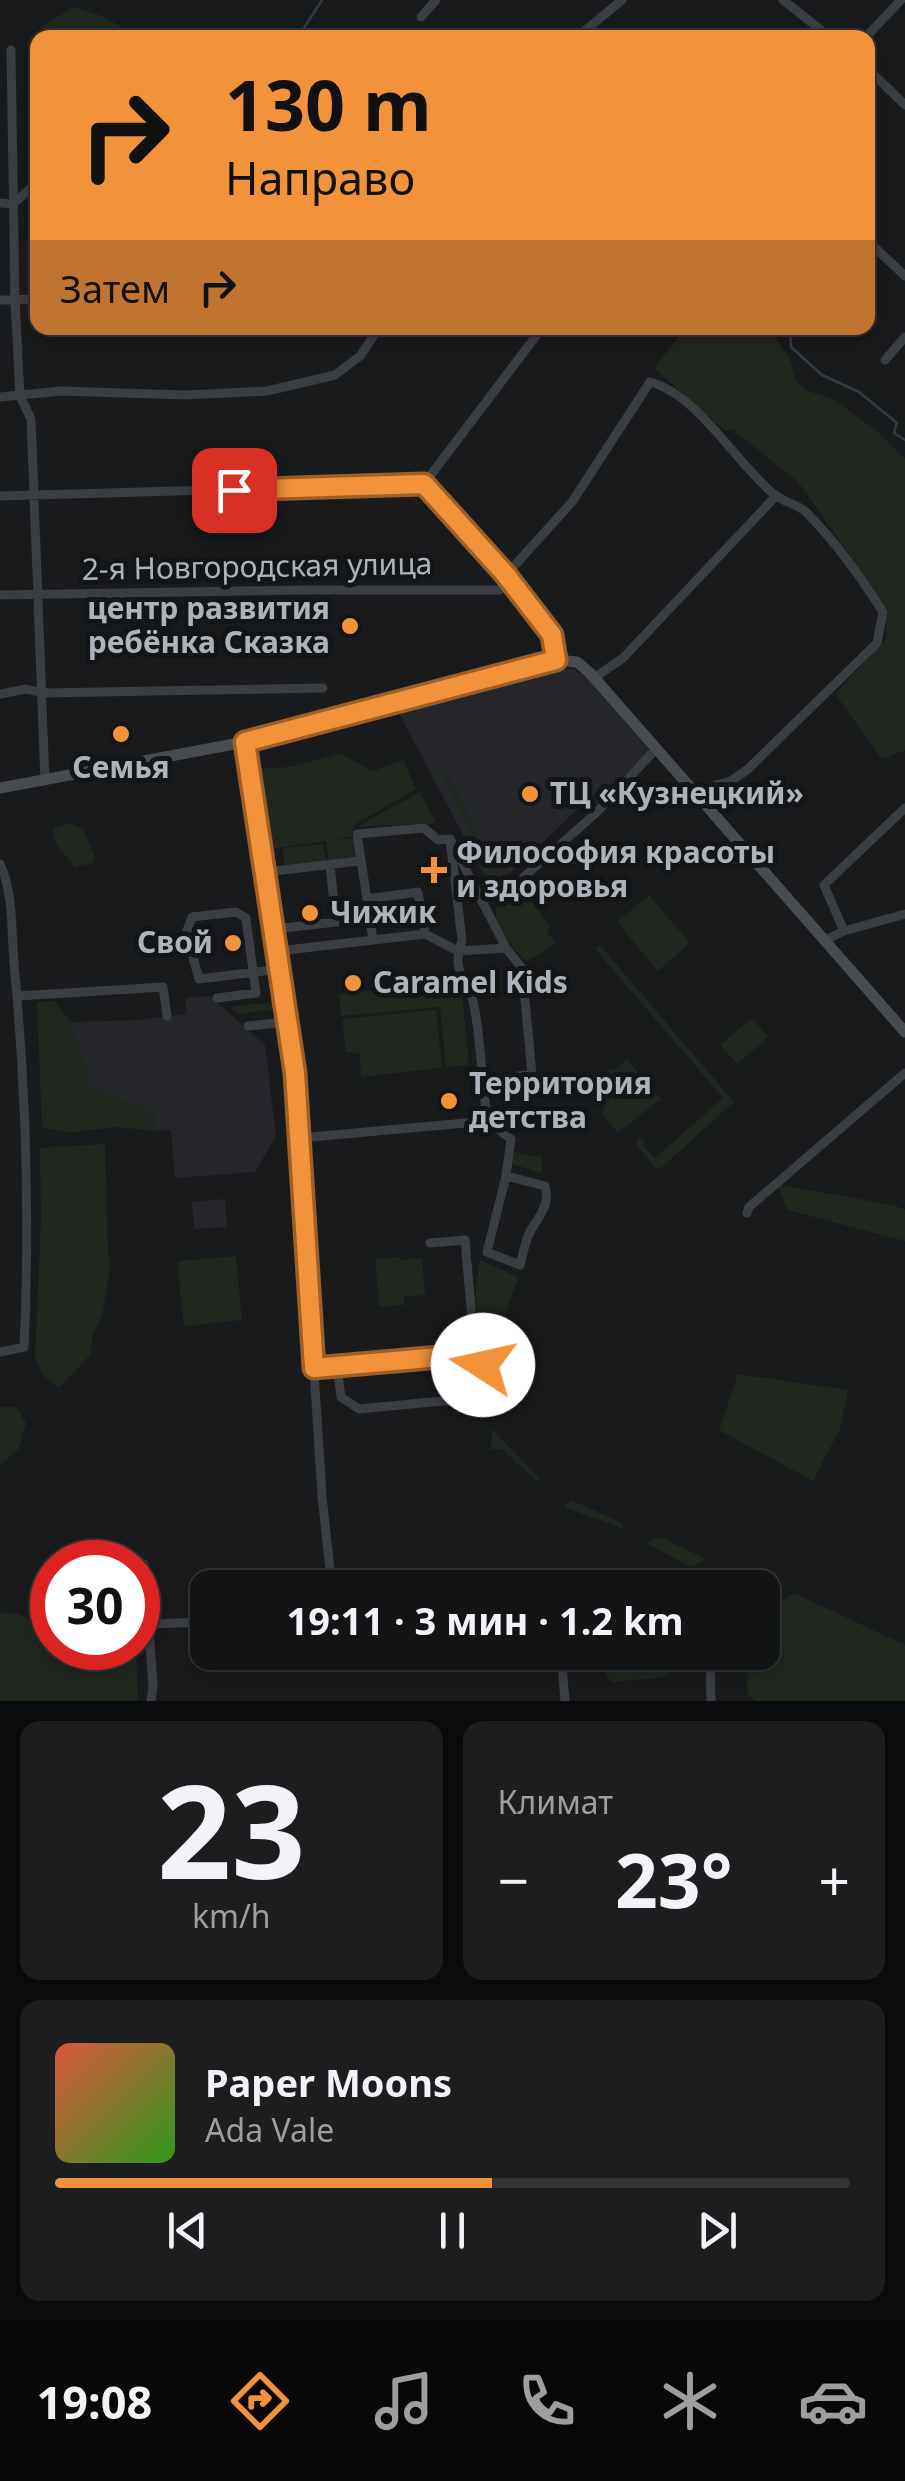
<!DOCTYPE html>
<html lang="ru">
<meta charset="utf-8">
<style>
:root{--surface:#131415;--page:#1c1d1e;--text:#f1f3f6;--muted:#9d9ea0;--line:#323334;--accent:#f2923b}
body{margin:0;font-family:"Noto Sans",sans-serif;background:var(--page);color:var(--text);height:100vh;display:flex;flex-direction:column;font-size:38px;white-space:nowrap}
*{box-sizing:border-box;margin:0}
p{font-size:32px;color:var(--muted)}
.icon{flex:none;width:55px;height:55px;fill:none;stroke:currentColor;stroke-width:2;stroke-linecap:round;stroke-linejoin:round}
.map{position:relative;height:1701px;overflow:hidden}
.side{display:flex;flex-direction:column;gap:20px;padding:20px;background:#0a0b0c;flex:1}
.side>*{flex:none}
.top-card{position:absolute;left:30px;top:30px;width:845px;height:305px;border-radius:20px;box-shadow:0 5px 15px #0003,0 0 0 2px var(--line);background:#f2923b;color:#111;overflow:hidden}
.speed{position:absolute;left:30px;top:1540px;display:flex;gap:20px;font-size:50px;font-weight:700;text-align:center}
.speed>*{display:grid;place-content:center;width:130px;height:130px;border-radius:50%;background:var(--surface);box-shadow:0 5px 15px #0003,0 0 0 2px var(--line);line-height:1}
.speed .limit{border:15px solid #d22;background:#fff;color:#111}
.pin{position:absolute;display:grid;place-items:center;width:85px;height:85px;color:#fff;margin:-42px;border-radius:20px;box-shadow:0 5px 15px #0006}
.me{position:absolute;width:110px;margin:-55px;rotate:280deg;stroke-linejoin:round;filter:drop-shadow(0 0 8px #0008)}
.turn{display:flex;align-items:center;gap:35px;height:210px;padding:0 30px;font-size:45px}
.turn .icon{width:130px;height:130px;stroke-width:2.5}
.turn b{display:block;font-size:70px;line-height:85px}
.then{display:flex;align-items:center;height:95px;padding:0 30px;background:#0003;gap:20px;font-size:38px}
.big{font-size:75px;font-weight:700;line-height:1.1}
.side .widget{flex:1;display:flex;flex-direction:column;justify-content:center;gap:15px;min-width:0;padding:0 35px;border-radius:20px;background:var(--page)}
.side .dial{align-items:center;gap:0}
.dial b{font-size:130px;line-height:1}
.song{display:flex;align-items:center;gap:30px}
.cover{width:120px;height:120px;border-radius:15px;background:linear-gradient(135deg,hsl(10 70% 55%),hsl(110 70% 35%))}
.played{height:10px;border-radius:5px;background:linear-gradient(90deg,var(--accent) 55%,var(--line) 55%)}
.keys{display:flex;justify-content:space-around;direction:ltr}
.heat{display:flex;justify-content:space-between;align-items:center;font-size:55px;direction:ltr}
.side .tiles{flex:1;display:grid;gap:20px;grid-template-columns:1fr 1fr}
.widget:last-child{grid-column:span 2}
.trip{position:absolute;left:190px;top:1570px;width:590px;height:100px;border-radius:20px;background:var(--surface);box-shadow:0 5px 15px #0003,0 0 0 2px var(--line);font-weight:700;line-height:100px;text-align:center}
.tab-bar{display:flex;height:160px;justify-content:space-around;align-items:center;background:#080808;color:var(--muted)}
.tab-bar .icon{width:70px;height:70px}
.tab-bar .active{color:var(--accent)}
.tab-bar b{font-size:45px;color:var(--text)}
.map>svg:first-child{display:block}
.built{fill:#252629}
.green{fill:#1f271f}
.lines{fill:none;stroke-linecap:round;stroke-linejoin:round}
.stream{stroke:#2f3c40;stroke-width:2.5}
.minor{stroke:#3a3d41;stroke-width:9}
.secondary{stroke:#484c51;stroke-width:11}
.route-casing{stroke:#9d5f26;stroke-width:25}
.route{stroke:#f2923b;stroke-width:18}
.poi-dot{fill:#f2923b;stroke:#141517;stroke-width:4}
.labels{text-anchor:middle;stroke-width:10;stroke-linejoin:round;paint-order:stroke}
.street-label{font-size:30px;fill:#acb3bb;stroke:#141517}
.poi-label{font-size:30px;font-weight:bold;fill:#acb3bb;stroke:#141517;text-anchor:start}
</style>
<div class="map">
<svg width="905" height="1701" viewBox="0 0 905 1701">
<rect width="100%" height="100%" fill="#191a1c"/>
<!-- built -->
<path class="built" d="M 559,668 L 572,669 L 586,676 L 650,750 L 586,814 L 580,807 L 492,890 L 399,713 Z
M 210,996 L 265,1045 L 276,1136 L 255,1172 L 175,1178 L 171,1130 L 155,1131 L 153,1113 L 91,1087 L 71,1022 L 139,1020 L 186,1014 L 185,998 Z
M 225,1199 L 227,1227 L 194,1229 L 192,1202 Z"/>
<!-- green -->
<path class="green" d="M 74,7 L 102,16 L 140,37 L 41,37 L 42,26 Z
M 686,328 L 769,330 L 790,359 L 795,378 L 805,390 L 833,399 L 878,432 L 905,459 L 905,750 L 882,759 L 835,694 L 886,639 L 887,608 L 798,482 L 732,429 L 725,431 L 654,368 Z
M 340,753 L 373,771 L 403,760 L 416,789 L 354,825 L 351,837 L 334,840 L 355,838 L 358,860 L 329,863 L 326,841 L 269,849 L 257,768 C 294,770 307,762 340,753 Z
M 448,773 L 502,879 L 497,883 L 441,774 Z
M 420,792 L 436,823 L 356,827 Z
M 69,823 L 83,829 L 95,857 L 93,863 L 75,867 C 65,852 53,848 53,828 Z
M 323,844 L 326,863 L 285,867 L 283,848 Z
M 517,892 C 534,897 541,916 550,927 L 547,931 L 556,943 L 527,961 C 518,957 497,927 496,915 C 494,904 509,896 517,892 Z
M 649,895 L 690,943 L 658,971 L 617,922 Z
M 600,945 L 734,1102 L 660,1169 L 655,1167 L 636,1145 L 640,1136 L 645,1142 L 643,1145 L 655,1158 L 723,1098 L 595,949 Z
M 273,976 L 279,980 L 280,1009 L 238,1014 L 230,1007 L 275,1002 Z
M 461,982 L 469,1065 L 446,1067 L 440,1007 L 341,1016 L 339,994 Z
M 54,1001 L 71,1022 L 91,1086 L 153,1113 L 155,1131 L 116,1127 L 68,1133 L 42,1127 L 37,1002 Z
M 436,1010 L 442,1068 L 361,1077 L 360,1053 L 346,1052 L 342,1019 Z
M 752,1018 L 768,1037 L 737,1064 L 720,1045 Z
M 627,1059 L 661,1099 L 618,1133 L 603,1115 L 606,1071 L 614,1070 Z
M 105,1144 L 108,1253 L 111,1261 L 102,1316 L 93,1334 L 90,1355 L 59,1388 L 41,1373 L 35,1356 L 41,1221 L 40,1148 Z
M 513,1152 L 542,1157 L 542,1173 L 512,1164 Z
M 778,1185 L 894,1205 L 905,1210 L 905,1241 L 787,1210 Z
M 236,1256 L 242,1320 L 184,1326 L 177,1261 Z
M 400,1257 L 401,1260 L 422,1258 L 425,1295 L 404,1297 L 404,1305 L 379,1307 L 375,1259 Z
M 480,1260 L 518,1277 L 495,1347 C 470,1339 475,1281 480,1260 Z
M 738,1374 L 848,1390 L 840,1429 L 813,1481 L 719,1430 Z
M 0,1407 L 16,1407 L 26,1423 L 19,1449 L 0,1465 Z
M 492,1429 L 540,1479 L 535,1480 L 502,1449 L 491,1449 Z
M 571,1500 L 620,1522 L 626,1530 L 564,1507 Z
M 660,1537 L 706,1559 L 691,1567 L 645,1543 Z
M 794,1593 L 905,1645 L 905,1701 L 755,1701 L 747,1693 L 748,1653 L 762,1652 L 763,1613 Z
M 0,1613 C 32,1611 28,1626 52,1633 L 52,1648 L 136,1648 L 138,1701 L 0,1701 Z
M 671,1659 L 672,1671 L 666,1677 L 613,1682 L 606,1677 L 605,1665 Z"/>
<g class="lines">
<!-- stream -->
<path class="stream" d="M 302,38 L 300,34 L 322,0
M 790,328 L 791,347 L 822,375 L 859,392 L 897,423 L 894,433 L 905,440"/>
<!-- minor -->
<path class="minor" d="M 783,0 L 831,38
M 421,17 L 436,0
M 576,38 L 622,0
M 865,38 L 901,0
M 11,50 L 15,300 L 20,396 L 31,419 L 45,781
M 868,69 L 905,105
M 0,203 L 13,204 L 31,188 L 38,188
M 868,241 L 905,276
M 0,300 L 38,299
M 885,360 L 905,337
M 0,397 L 61,391 L 185,395 L 267,391 L 335,375 L 360,356 L 379,328
M 424,484 L 506,575 L 552,635 L 557,660
M 0,496 L 424,484 L 542,328
M 506,575 L 572,502 L 650,382 C 699,395 736,464 775,495 C 785,503 799,504 808,514 C 837,544 861,577 883,612 L 877,643 L 748,769 L 731,781 L 694,791
M 0,595 L 307,590 L 499,590 L 512,583
M 594,678 L 623,658 L 776,496
M 0,694 L 26,689 L 42,693 L 323,688
M 245,742 L 295,1073 L 322,1496 L 332,1588
M 450,839 L 506,948 L 522,968 L 532,1074 L 483,1081 C 480,1055 479,1027 473,1001 C 466,975 451,973 462,940 Z
M 450,839 L 438,840 L 424,828 L 357,834 L 367,899 L 418,892 L 425,934 L 458,951 L 506,948
M 0,864 C 14,894 11,931 14,963 C 26,1090 30,1219 24,1347 L 0,1352
M 266,872 L 359,861
M 518,882 L 596,813 L 657,748
M 367,899 L 373,940
M 275,929 L 336,922 L 330,865
M 844,931 L 824,885 L 905,808
M 825,940 L 844,931 L 905,914
M 278,951 L 425,934
M 18,996 L 163,987 L 167,1016
M 217,998 L 256,993 L 246,918 L 236,912 L 192,917 L 186,933 L 199,979 L 280,969
M 248,1026 L 287,1022
M 487,1121 L 511,1139 L 506,1176 L 487,1252 L 520,1265 C 523,1254 525,1241 530,1232 C 538,1217 551,1205 545,1186 L 506,1176
M 300,1138 L 487,1121 L 483,1081
M 747,1213 L 749,1207 L 905,1073
M 337,1366 L 341,1397 L 359,1409 L 474,1398 L 483,1365 L 475,1354
M 315,1368 L 475,1354 L 465,1240 L 430,1243
M 144,1564 L 153,1685 L 151,1701
M 149,1624 L 208,1622
M 561,1652 L 565,1701
M 710,1652 L 711,1701"/>
<!-- secondary -->
<path class="secondary" d="M 0,788 L 245,742 L 557,660 L 577,662 L 590,673 L 905,1032"/>
</g>
<g class="lines">
<!-- route casing -->
<g class="route-casing">
<path id="route" d="M 234,490 L 424,484 L 506,575 L 552,635 L 556,660 L 245,742 L 295,1073 L 314,1368 L 475,1354 L 483,1365"/>
</g>
<!-- route -->
<use href="#route" class="route"/>
</g>
<!-- markers -->
<g class="poi-dot">
<circle cx="350" cy="626" r="10"/>
<circle cx="121" cy="734" r="10"/>
<circle cx="530" cy="794" r="10"/>
<path d="M429 855h10v10h10v10h-10v10h-10v-10h-10v-10h10z"/>
<circle cx="310" cy="913" r="10"/>
<circle cx="233" cy="943" r="10"/>
<circle cx="353" cy="983" r="10"/>
<circle cx="449" cy="1101" r="10"/>
</g>
<g class="labels">
<!-- street labels -->
<g class="street-label">
<text transform="translate(257 567) rotate(-1)" y="10">2-я Новгородская улица</text>
</g>
<!-- poi labels -->
<g class="poi-label">
<text x="330" y="619" text-anchor="end">центр развития<tspan x="330" dy="34">ребёнка Сказка</tspan></text>
<text x="121" y="778" text-anchor="middle">Семья</text>
<text x="550" y="804">ТЦ «Кузнецкий»</text>
<text x="456" y="863">Философия красоты<tspan x="456" dy="34">и здоровья</tspan></text>
<text x="330" y="923">Чижик</text>
<text x="213" y="953" text-anchor="end">Свой</text>
<text x="373" y="993">Caramel Kids</text>
<text x="469" y="1094">Территория<tspan x="469" dy="34">детства</tspan></text>
</g>
</g>
</svg>
<div class="speed"><div class="limit">30</div></div>
<div class="pin" style="left:234px;top:490px;background:#d93025"><svg class="icon" aria-label="arrive" viewBox="0 0 24 24"><path d="M6 21V4h12l-3 4 3 4H6"/></svg></div>
<svg class="me" style="left:483px;top:1365px" viewBox="-20 -20 40 40"><circle r="19" fill="#fff"/><path d="M0-13L10 11 0 6-10 11z" fill="#f2923b"/></svg>
<div class="trip">19:11 · 3 мин · 1.2 km</div>
<div class="top-card">
<div class="turn"><svg class="icon" aria-label="right" viewBox="0 0 24 24"><path d="M7 20v-9h11M14 6l5 5-5 5"/></svg><div><b>130 m</b>Направо</div></div>
<div class="then">Затем<svg class="icon" aria-label="right" viewBox="0 0 24 24"><path d="M7 20v-9h11M14 6l5 5-5 5"/></svg></div>
</div>
</div>
<section class="side">
<div class="tiles">
<div class="widget dial"><b>23</b><p>km/h</p></div>
<div class="widget"><p>Климат</p>
<div class="heat"><a>−</a><b class="big">23°</b><a>+</a></div>
</div>
<div class="widget">
<div class="song"><i class="cover"></i><div><b>Paper Moons</b><p>Ada Vale</p></div></div>
<div class="played"></div>
<div class="keys"><svg class="icon" aria-label="previous" viewBox="0 0 24 24"><path d="M18 5L8 12l10 7zM5 5v14"/></svg><svg class="icon" aria-label="pause" viewBox="0 0 24 24"><path d="M8 5v14M16 5v14"/></svg><svg class="icon" aria-label="next" viewBox="0 0 24 24"><path d="M6 5l10 7-10 7zM19 5v14"/></svg></div>
</div>
</div>
</section>
<nav class="tab-bar">
<b>19:08</b>
<svg class="icon active" aria-label="directions" viewBox="0 0 24 24"><path d="M12 3l9 9-9 9-9-9zM9 14v-3h6M13 9l2 2-2 2"/></svg>
<svg class="icon" aria-label="music" viewBox="0 0 24 24"><path d="M9 18V5l10-2v13"/><circle cx="6" cy="18" r="3"/><circle cx="16" cy="16" r="3"/></svg>
<svg class="icon" aria-label="phone" viewBox="0 0 24 24"><path d="M5 4h4l2 5-3 2q2 4 5 5l2-3 5 2v4C11 20 4 13 5 4z"/></svg>
<svg class="icon" aria-label="climate" viewBox="0 0 24 24"><path d="M12 3v18M4 7l16 10M4 17L20 7"/></svg>
<svg class="icon" aria-label="car" viewBox="0 0 24 24"><path d="M5 17H2v-5l4-1 3-4h7l3 4 3 1v5h-3M9 17h6M6 11h13"/><circle cx="7" cy="17" r="2"/><circle cx="17" cy="17" r="2"/></svg>
</nav>
